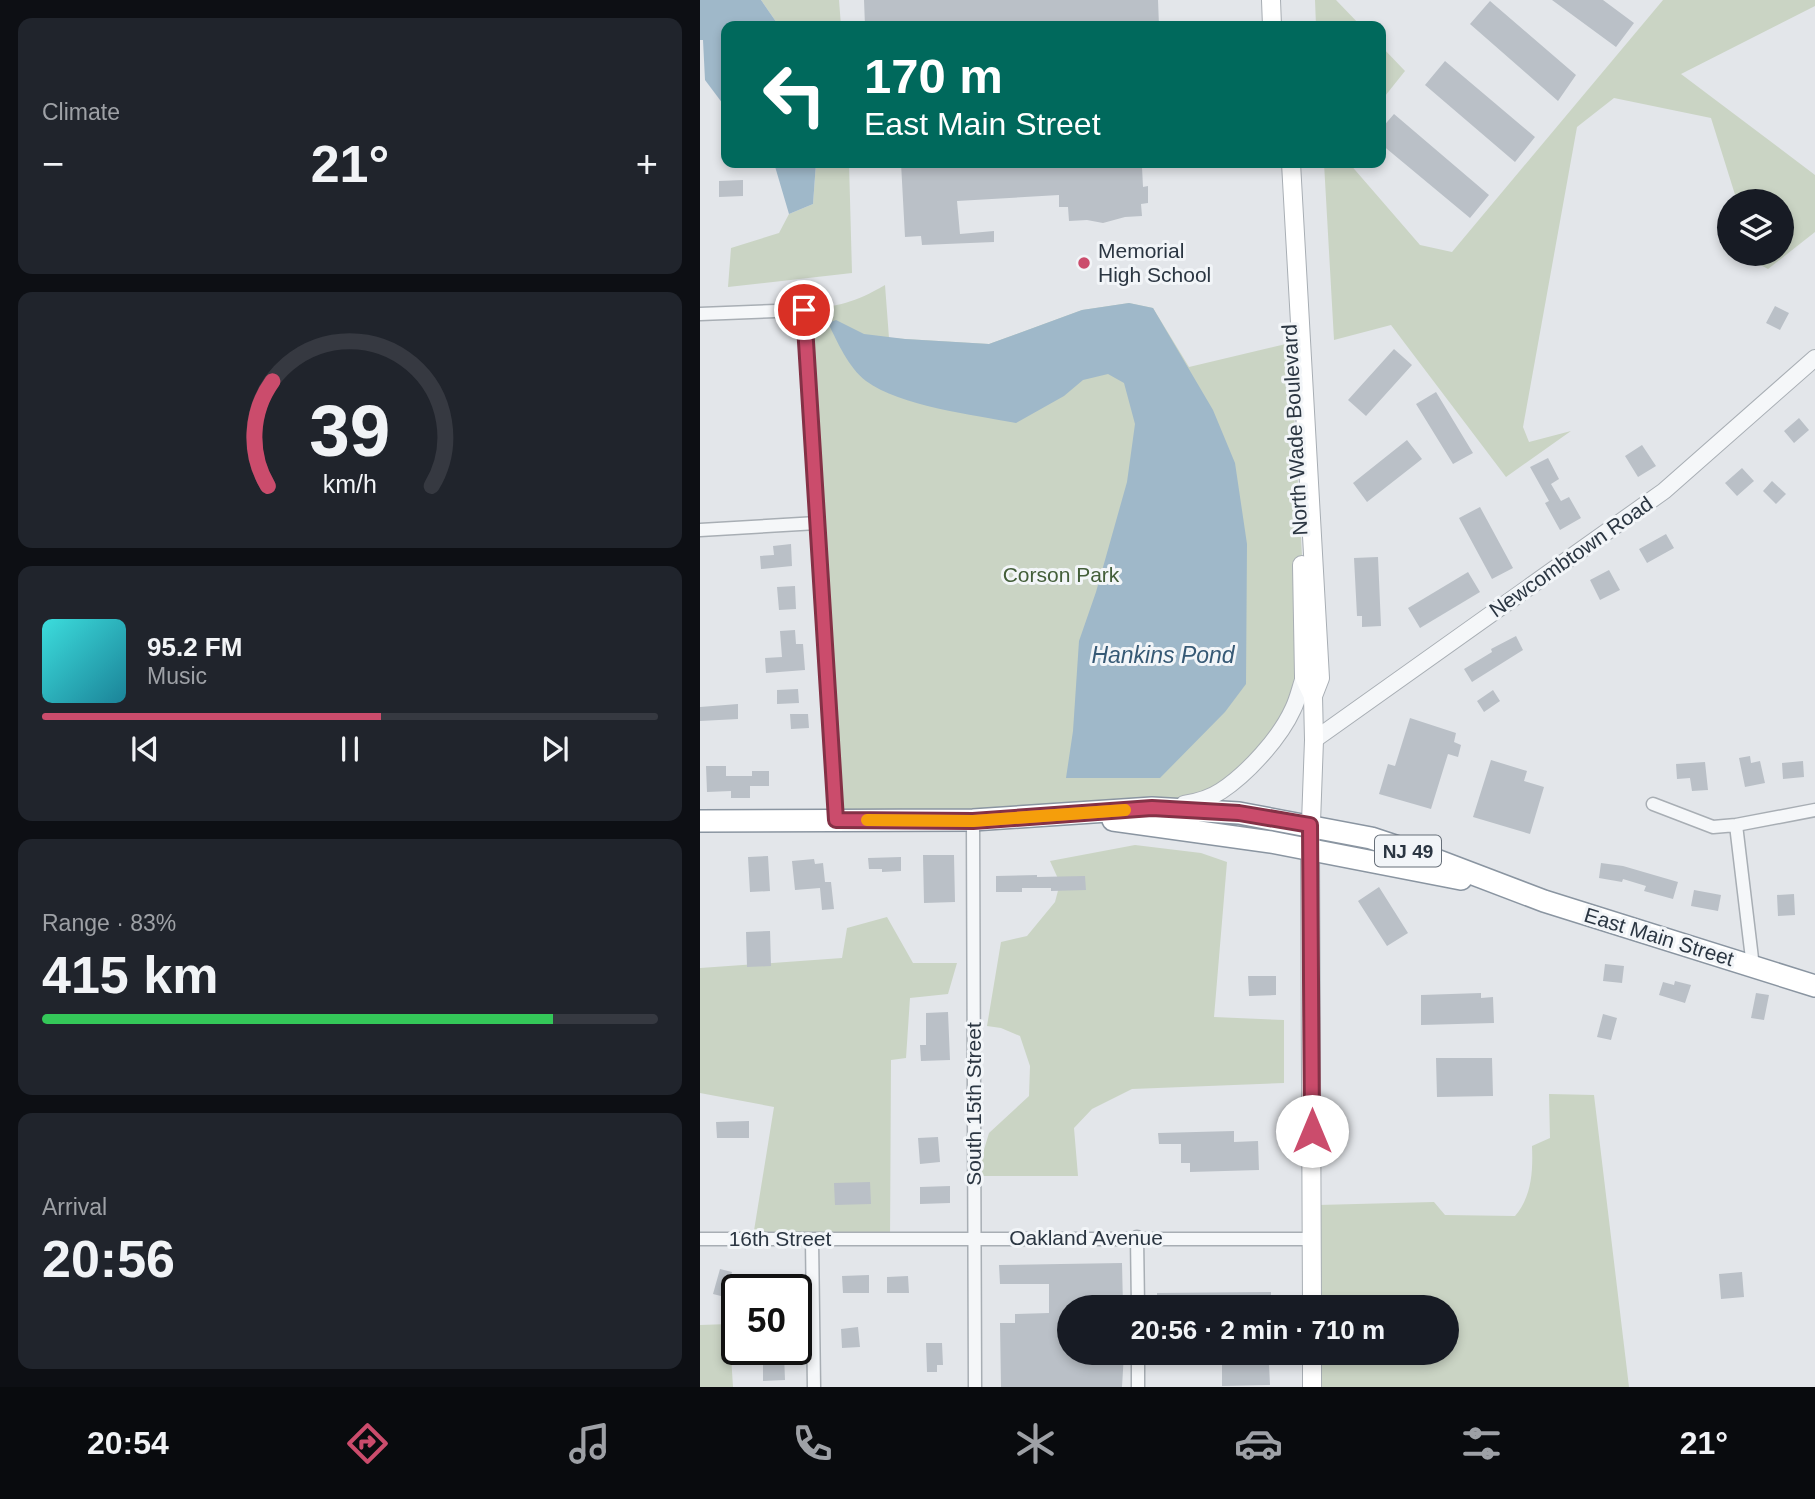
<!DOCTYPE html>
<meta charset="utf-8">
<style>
:root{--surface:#171b24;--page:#20242c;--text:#f1f3f6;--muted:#9ea1a6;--line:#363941;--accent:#cb4c6c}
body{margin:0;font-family:Helvetica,sans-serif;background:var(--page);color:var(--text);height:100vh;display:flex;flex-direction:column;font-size:26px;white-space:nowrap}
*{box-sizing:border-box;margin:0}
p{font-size:23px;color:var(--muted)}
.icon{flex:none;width:38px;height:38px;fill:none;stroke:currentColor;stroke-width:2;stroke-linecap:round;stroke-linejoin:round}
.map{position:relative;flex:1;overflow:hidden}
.panel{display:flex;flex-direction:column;gap:18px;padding:18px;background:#0d0f14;width:700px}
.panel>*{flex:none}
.guide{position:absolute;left:21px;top:21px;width:665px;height:147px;border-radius:14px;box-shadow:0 4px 10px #0003;background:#00695c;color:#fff;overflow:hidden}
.buttons{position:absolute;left:1017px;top:189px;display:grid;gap:14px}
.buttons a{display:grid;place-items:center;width:77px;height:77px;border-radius:50%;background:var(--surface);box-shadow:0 4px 10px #0003;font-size:35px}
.speed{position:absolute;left:21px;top:1274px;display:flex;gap:14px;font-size:35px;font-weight:700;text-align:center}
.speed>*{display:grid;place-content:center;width:91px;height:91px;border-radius:50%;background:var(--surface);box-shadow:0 4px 10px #0003;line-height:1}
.speed .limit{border:4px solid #111;border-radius:10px;background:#fff;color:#111}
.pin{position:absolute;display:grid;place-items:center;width:60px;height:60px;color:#fff;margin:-30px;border:4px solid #fff;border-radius:50%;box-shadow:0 2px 7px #0007}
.me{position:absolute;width:77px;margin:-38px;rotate:0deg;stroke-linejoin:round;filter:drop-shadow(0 0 5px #0008)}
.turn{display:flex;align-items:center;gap:24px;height:147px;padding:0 28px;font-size:32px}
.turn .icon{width:91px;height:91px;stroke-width:2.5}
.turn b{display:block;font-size:49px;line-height:60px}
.big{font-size:52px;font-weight:700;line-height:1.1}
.panel .tile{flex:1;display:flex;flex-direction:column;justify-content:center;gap:10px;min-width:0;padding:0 24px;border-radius:14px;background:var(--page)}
.panel .dial{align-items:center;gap:0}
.dial svg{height:182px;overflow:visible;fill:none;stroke:var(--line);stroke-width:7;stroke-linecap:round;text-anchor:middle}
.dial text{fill:var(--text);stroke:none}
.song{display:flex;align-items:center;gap:21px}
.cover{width:84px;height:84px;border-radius:10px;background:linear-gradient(135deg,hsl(180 70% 55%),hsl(190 70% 35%))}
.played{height:7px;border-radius:4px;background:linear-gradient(90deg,var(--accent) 55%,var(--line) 55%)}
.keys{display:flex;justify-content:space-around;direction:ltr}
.heat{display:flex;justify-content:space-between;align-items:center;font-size:38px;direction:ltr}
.charge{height:10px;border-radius:5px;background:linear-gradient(90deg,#34c759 83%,var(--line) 0)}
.trip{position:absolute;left:357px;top:1295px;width:402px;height:70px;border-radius:35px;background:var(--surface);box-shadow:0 4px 10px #0003;font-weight:700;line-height:70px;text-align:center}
.dock{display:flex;height:112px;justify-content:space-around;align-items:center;background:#090b0e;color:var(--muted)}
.dock .icon{width:49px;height:49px}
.dock .on{color:var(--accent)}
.dock b{font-size:32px;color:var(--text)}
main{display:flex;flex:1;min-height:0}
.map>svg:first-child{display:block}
.green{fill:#cad4c4}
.water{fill:#9fb8c9}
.building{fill:#bac0c7}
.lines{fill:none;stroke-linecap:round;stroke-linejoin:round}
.minor-casing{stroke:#a8aeb4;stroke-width:15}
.tertiary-casing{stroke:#a8aeb4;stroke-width:18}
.secondary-casing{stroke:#a8aeb4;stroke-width:20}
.trunk-casing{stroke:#8a95a1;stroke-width:24}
.minor{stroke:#f5f7f9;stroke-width:12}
.tertiary{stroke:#f5f7f9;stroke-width:16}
.secondary{stroke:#fff;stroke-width:18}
.trunk{stroke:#fff;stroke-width:21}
.route-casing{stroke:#843146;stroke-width:18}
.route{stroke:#cb4c6c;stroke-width:12}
.slow{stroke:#f59e0b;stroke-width:12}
.poi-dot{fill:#cb4c6c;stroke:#f2f5f8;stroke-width:2.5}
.labels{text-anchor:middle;stroke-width:6;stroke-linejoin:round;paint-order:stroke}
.shield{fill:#f2f5f8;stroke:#676f79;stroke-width:2}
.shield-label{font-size:19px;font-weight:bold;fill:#2b3642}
.poi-label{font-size:21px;fill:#2b3642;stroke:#f2f5f8;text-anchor:start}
.street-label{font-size:21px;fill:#2b3642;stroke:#f2f5f8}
.park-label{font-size:21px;fill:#435e39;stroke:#f2f5f8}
.water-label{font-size:23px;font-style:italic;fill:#365975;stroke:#f2f5f8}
</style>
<main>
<section class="panel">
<div class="tile"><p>Climate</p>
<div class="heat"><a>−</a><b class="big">21°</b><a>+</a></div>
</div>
<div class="tile dial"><svg viewBox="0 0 100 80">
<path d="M14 69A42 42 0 1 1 86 69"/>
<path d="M14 69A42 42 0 0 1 16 23" stroke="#cb4c6c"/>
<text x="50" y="56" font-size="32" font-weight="700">39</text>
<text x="50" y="72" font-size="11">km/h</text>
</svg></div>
<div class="tile">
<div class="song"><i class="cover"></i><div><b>95.2 FM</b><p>Music</p></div></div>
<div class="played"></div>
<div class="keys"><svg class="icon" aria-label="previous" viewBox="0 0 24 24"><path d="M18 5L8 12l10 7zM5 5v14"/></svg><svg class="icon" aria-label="pause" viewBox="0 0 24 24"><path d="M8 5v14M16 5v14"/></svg><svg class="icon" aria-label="next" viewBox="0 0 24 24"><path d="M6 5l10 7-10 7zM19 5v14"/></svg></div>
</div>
<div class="tile"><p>Range · 83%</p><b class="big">415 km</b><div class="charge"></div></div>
<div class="tile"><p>Arrival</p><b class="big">20:56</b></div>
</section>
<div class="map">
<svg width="1115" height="1387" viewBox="0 0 1115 1387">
<rect width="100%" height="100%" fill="#e3e6ea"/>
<!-- green -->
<path class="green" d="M 61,0 L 139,0 L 141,26 L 79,26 Z
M 615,0 L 636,0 L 661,26 L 616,26 Z
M 963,0 L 1115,0 L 1115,6 L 981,74 L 1115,175 L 1115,232 L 1068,269 L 1051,260 L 1053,254 L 1082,254 L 1082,201 L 1037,201 L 1011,118 L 914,98 L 877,127 L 823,427 L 829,442 L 871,431 L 806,477 L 691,325 L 634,340 L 624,163 L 649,163 L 720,245 L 752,252 Z
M 681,46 L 705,71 L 681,101 Z
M 116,163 L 149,163 L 152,273 L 28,287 L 31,248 L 79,233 L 89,214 L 113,204 Z
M 185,285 L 189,338 L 289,344 L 382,310 L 429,303 L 453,308 L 489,367 L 590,343 L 602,556 L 604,677 L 586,724 L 503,800 L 136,820 L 104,310 C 139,306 154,303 185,285 Z
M 435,845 L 501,853 L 527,862 L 514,1017 L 584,1020 L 584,1083 L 432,1089 L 392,1109 L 374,1128 L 378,1176 L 276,1176 L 289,1133 L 329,1096 L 330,1066 L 320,1036 L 301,1028 L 287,1026 L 301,942 L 327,936 L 355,902 L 360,883 L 350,861 Z
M 187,917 L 213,963 L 257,963 L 248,994 L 210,998 L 206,1058 L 191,1060 L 190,1242 L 52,1243 L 74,1107 L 0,1093 L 0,968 L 142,958 L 147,928 Z
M 849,1094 L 894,1095 L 929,1387 L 618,1387 L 618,1353 L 747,1353 L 747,1307 L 618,1307 L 618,1205 L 734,1202 L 745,1215 L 815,1216 C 832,1196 833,1171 832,1146 L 850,1138 Z
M 29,1324 L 33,1387 L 0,1387 L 0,1325 Z"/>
<!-- water -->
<path class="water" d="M 0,0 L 61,0 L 79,26 L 26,26 L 26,108 L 5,80 L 3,40 L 0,40 Z
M 74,163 L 116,163 L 113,204 L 89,214 Z
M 429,303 L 453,308 L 513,410 L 535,463 L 547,544 L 546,684 L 525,712 L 460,778 L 366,778 L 373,731 L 379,641 L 396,592 L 427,482 L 435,424 L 424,383 L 408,374 L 383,380 L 364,396 L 316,423 C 274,415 200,406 166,381 C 148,367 138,343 128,323 L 136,320 L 164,334 L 205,339 L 289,344 L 382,310 Z"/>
<!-- building -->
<path class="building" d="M 164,0 L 458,0 L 459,26 L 165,26 Z
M 852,0 L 903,0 L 934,23 L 916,47 Z
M 790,1 L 876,75 L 858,101 L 770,24 Z
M 745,61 L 835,137 L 815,162 L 725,85 Z
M 694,114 L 789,195 L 770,218 L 681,144 L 681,129 Z
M 201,163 L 439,163 L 442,167 L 443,187 L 448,186 L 448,203 L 441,204 L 442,216 L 425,217 L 403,223 L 387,220 L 369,221 L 368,207 L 359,207 L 359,195 L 257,201 L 260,234 L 294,231 L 294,242 L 222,245 L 221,236 L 205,237 Z
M 43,180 L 43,196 L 19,197 L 19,181 Z
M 1075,306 L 1089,313 L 1080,330 L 1066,323 Z
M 694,349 L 712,365 L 666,416 L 648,400 Z
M 736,392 L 773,453 L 753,464 L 716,404 Z
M 1099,418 L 1109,430 L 1094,443 L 1084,431 Z
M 707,440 L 722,459 L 667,502 L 653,483 Z
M 942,445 L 956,466 L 938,477 L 925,456 Z
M 848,458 L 859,479 L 851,484 L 861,501 L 869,497 L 881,518 L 860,530 L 845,503 L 849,501 L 830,467 Z
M 1042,468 L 1054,481 L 1037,496 L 1025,483 Z
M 1072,481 L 1086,494 L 1076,504 L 1063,491 Z
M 780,507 L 813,568 L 792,579 L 759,518 Z
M 966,534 L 974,548 L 947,563 L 939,549 Z
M 91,544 L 92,566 L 61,569 L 60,556 L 74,555 L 73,546 Z
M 678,557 L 681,626 L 662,627 L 662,616 L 657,616 L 654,558 Z
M 909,570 L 920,590 L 900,600 L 890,580 Z
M 768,572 L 780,592 L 720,628 L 708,608 Z
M 95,586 L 96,609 L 79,610 L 77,587 Z
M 95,630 L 96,644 L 103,644 L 105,670 L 66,673 L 65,658 L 82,657 L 80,631 Z
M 816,636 L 823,650 L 772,682 L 764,669 L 792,652 L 791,649 Z
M 98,689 L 99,703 L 77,704 L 77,690 Z
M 793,690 L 800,701 L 784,712 L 777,701 Z
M 38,704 L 38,719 L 0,721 L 0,707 Z
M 90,714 L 108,714 L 109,728 L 91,729 Z
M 710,718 L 756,733 L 754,742 L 761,745 L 758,757 L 748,754 L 731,809 L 679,794 L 688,764 L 695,766 Z
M 1050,756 L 1051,763 L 1060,761 L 1065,783 L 1045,787 L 1039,758 Z
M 791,760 L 827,771 L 824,781 L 844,787 L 830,834 L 773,817 Z
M 1103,761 L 1104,777 L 1083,779 L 1082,763 Z
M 1005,762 L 1008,790 L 992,791 L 990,778 L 977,779 L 976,764 Z
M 6,766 L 26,766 L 26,776 L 52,776 L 52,771 L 69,771 L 69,786 L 50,786 L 50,798 L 31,798 L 31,791 L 7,792 Z
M 223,855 L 254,855 L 255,902 L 224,903 Z
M 68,856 L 70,891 L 50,892 L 48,857 Z
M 201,857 L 201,871 L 182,872 L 182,869 L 169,869 L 168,858 Z
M 114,859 L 115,864 L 123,863 L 125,882 L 131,882 L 134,909 L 122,910 L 120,888 L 95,890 L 92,861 Z
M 901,863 L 923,866 L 978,882 L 973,899 L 944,891 L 946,886 L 923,879 L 922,882 L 899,878 Z
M 337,875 L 337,877 L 385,876 L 386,890 L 351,891 L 351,888 L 322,888 L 322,892 L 296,892 L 296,876 Z
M 679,887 L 708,933 L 687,946 L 658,901 Z
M 994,890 L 1021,895 L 1018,911 L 991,906 Z
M 1094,894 L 1095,915 L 1078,916 L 1077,895 Z
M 70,931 L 71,966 L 47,967 L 46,932 Z
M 905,964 L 924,966 L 922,983 L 903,981 Z
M 548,976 L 576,976 L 576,995 L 549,996 Z
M 975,981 L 991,985 L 985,1003 L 959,995 L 963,982 L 974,985 Z
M 781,993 L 781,998 L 793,997 L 794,1023 L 721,1025 L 721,995 Z
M 1056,993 L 1069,995 L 1064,1020 L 1051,1018 Z
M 248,1012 L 250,1060 L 221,1061 L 220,1045 L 226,1045 L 226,1013 Z
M 903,1014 L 917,1018 L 911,1040 L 897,1037 Z
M 736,1058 L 792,1058 L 793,1096 L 737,1097 Z
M 49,1121 L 49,1138 L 17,1138 L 16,1122 Z
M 534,1131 L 534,1142 L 558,1141 L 559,1170 L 490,1172 L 490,1163 L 481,1163 L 481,1144 L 459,1144 L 458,1133 Z
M 238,1137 L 240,1162 L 220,1164 L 218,1138 Z
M 170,1182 L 171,1204 L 135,1205 L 134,1183 Z
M 250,1186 L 250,1203 L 220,1204 L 220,1187 Z
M 422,1263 L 423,1307 L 369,1307 L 369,1353 L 424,1353 L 422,1387 L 301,1387 L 300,1323 L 315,1323 L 315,1314 L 349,1313 L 349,1284 L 300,1284 L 299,1265 Z
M 20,1269 L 32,1272 L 25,1297 L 13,1294 Z
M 1042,1272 L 1044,1297 L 1021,1299 L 1019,1274 Z
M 169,1275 L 169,1293 L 143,1293 L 142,1276 Z
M 208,1276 L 209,1293 L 187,1293 L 187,1277 Z
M 571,1292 L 571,1307 L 457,1307 L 457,1293 Z
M 158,1327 L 160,1347 L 142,1348 L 141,1329 Z
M 226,1343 L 242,1343 L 243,1365 L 237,1365 L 237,1372 L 227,1372 Z
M 58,1354 L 84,1354 L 85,1380 L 63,1381 L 63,1364 L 58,1364 Z
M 569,1364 L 570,1385 L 522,1386 L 522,1365 Z"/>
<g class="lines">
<!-- minor casing -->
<g class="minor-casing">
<path id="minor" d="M 0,314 L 104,310 L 136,820
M 0,530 L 117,523
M 953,804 L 1013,827 L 1036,825 L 1115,810
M 273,820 L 275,1387
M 1036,825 L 1053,967
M 437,1237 L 438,1307
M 0,1239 L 613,1239
M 112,1240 L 114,1387
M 438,1353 L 438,1387"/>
</g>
<!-- tertiary casing -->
<g class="tertiary-casing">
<path id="tertiary" d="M 614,740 L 964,491 L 1115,358
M 484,804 C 497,802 509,799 521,791 C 547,774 580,738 593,709 C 598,699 600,688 604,677"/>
</g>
<!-- secondary casing -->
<g class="secondary-casing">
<path id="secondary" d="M 571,0 L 572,26
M 591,163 L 620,678 L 613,696 L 614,740 L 610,850 L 612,1307
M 602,565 L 604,677 L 613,696
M 612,1387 L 612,1353"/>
</g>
<!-- trunk casing -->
<g class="trunk-casing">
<path id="trunk" d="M 413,820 L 571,842 L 761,879
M 0,821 L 273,820 L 452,808 L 539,813 L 671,838 L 731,858 L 844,901 L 1115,986"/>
</g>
<!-- minor -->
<use href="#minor" class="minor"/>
<!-- tertiary -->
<use href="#tertiary" class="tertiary"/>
<!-- secondary -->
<use href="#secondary" class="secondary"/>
<!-- trunk -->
<use href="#trunk" class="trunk"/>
</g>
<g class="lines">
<!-- route casing -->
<g class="route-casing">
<path id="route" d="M 104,310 L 136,820 L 273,821 L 452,808 L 539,813 L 610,825 L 612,1131"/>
</g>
<!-- route -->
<use href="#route" class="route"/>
<!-- slow -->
<path class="slow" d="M 167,820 L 273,821 L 425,810"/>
</g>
<!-- markers -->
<circle class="poi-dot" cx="384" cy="263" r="7"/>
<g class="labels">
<!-- shield labels -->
<rect class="shield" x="675" y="835.5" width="66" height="31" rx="5"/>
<g class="shield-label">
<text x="708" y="858">NJ 49</text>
</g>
<!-- poi labels -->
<g class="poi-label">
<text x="398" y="258">Memorial<tspan x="398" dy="24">High School</tspan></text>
</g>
<!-- street labels -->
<g class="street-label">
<text transform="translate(595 430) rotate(-93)" y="7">North Wade Boulevard</text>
<text transform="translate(871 557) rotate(-35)" y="7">Newcombtown Road</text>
<text transform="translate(959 937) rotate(17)" y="7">East Main Street</text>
<text transform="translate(274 1104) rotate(-90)" y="7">South 15th Street</text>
<text x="386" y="1245">Oakland Avenue</text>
<text x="80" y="1246">16th Street</text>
</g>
<!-- park labels -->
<g class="park-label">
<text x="361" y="582">Corson Park</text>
</g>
<!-- water labels -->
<g class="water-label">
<text x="463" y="663">Hankins Pond</text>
</g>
</g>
</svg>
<div class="buttons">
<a><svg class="icon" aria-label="layers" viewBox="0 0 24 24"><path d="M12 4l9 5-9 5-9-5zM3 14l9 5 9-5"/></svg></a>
</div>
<div class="speed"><div class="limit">50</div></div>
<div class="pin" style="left:104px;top:310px;background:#d93025"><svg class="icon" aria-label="arrive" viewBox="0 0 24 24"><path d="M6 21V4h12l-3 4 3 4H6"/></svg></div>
<svg class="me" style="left:612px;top:1131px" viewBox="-20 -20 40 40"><circle r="19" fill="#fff"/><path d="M0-13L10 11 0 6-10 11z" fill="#cb4c6c"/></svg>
<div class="trip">20:56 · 2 min · 710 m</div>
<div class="guide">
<div class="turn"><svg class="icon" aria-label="left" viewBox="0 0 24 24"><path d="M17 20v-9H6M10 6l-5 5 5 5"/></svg><div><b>170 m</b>East Main Street</div></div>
</div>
</div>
</main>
<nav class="dock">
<b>20:54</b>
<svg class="icon on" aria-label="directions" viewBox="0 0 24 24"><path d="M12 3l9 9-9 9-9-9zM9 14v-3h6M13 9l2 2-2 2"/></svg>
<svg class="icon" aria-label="music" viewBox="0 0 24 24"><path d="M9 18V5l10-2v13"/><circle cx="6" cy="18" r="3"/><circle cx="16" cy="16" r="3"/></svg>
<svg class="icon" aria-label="phone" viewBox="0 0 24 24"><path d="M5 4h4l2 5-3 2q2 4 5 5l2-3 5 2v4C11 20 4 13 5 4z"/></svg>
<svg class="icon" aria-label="climate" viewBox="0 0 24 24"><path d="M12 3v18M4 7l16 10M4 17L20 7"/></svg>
<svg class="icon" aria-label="car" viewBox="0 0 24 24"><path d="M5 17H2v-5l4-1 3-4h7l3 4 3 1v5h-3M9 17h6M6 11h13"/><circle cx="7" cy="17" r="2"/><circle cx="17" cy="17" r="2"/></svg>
<svg class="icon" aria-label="filters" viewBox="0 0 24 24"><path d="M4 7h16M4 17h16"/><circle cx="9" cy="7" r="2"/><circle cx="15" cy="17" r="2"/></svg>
<b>21°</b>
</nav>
